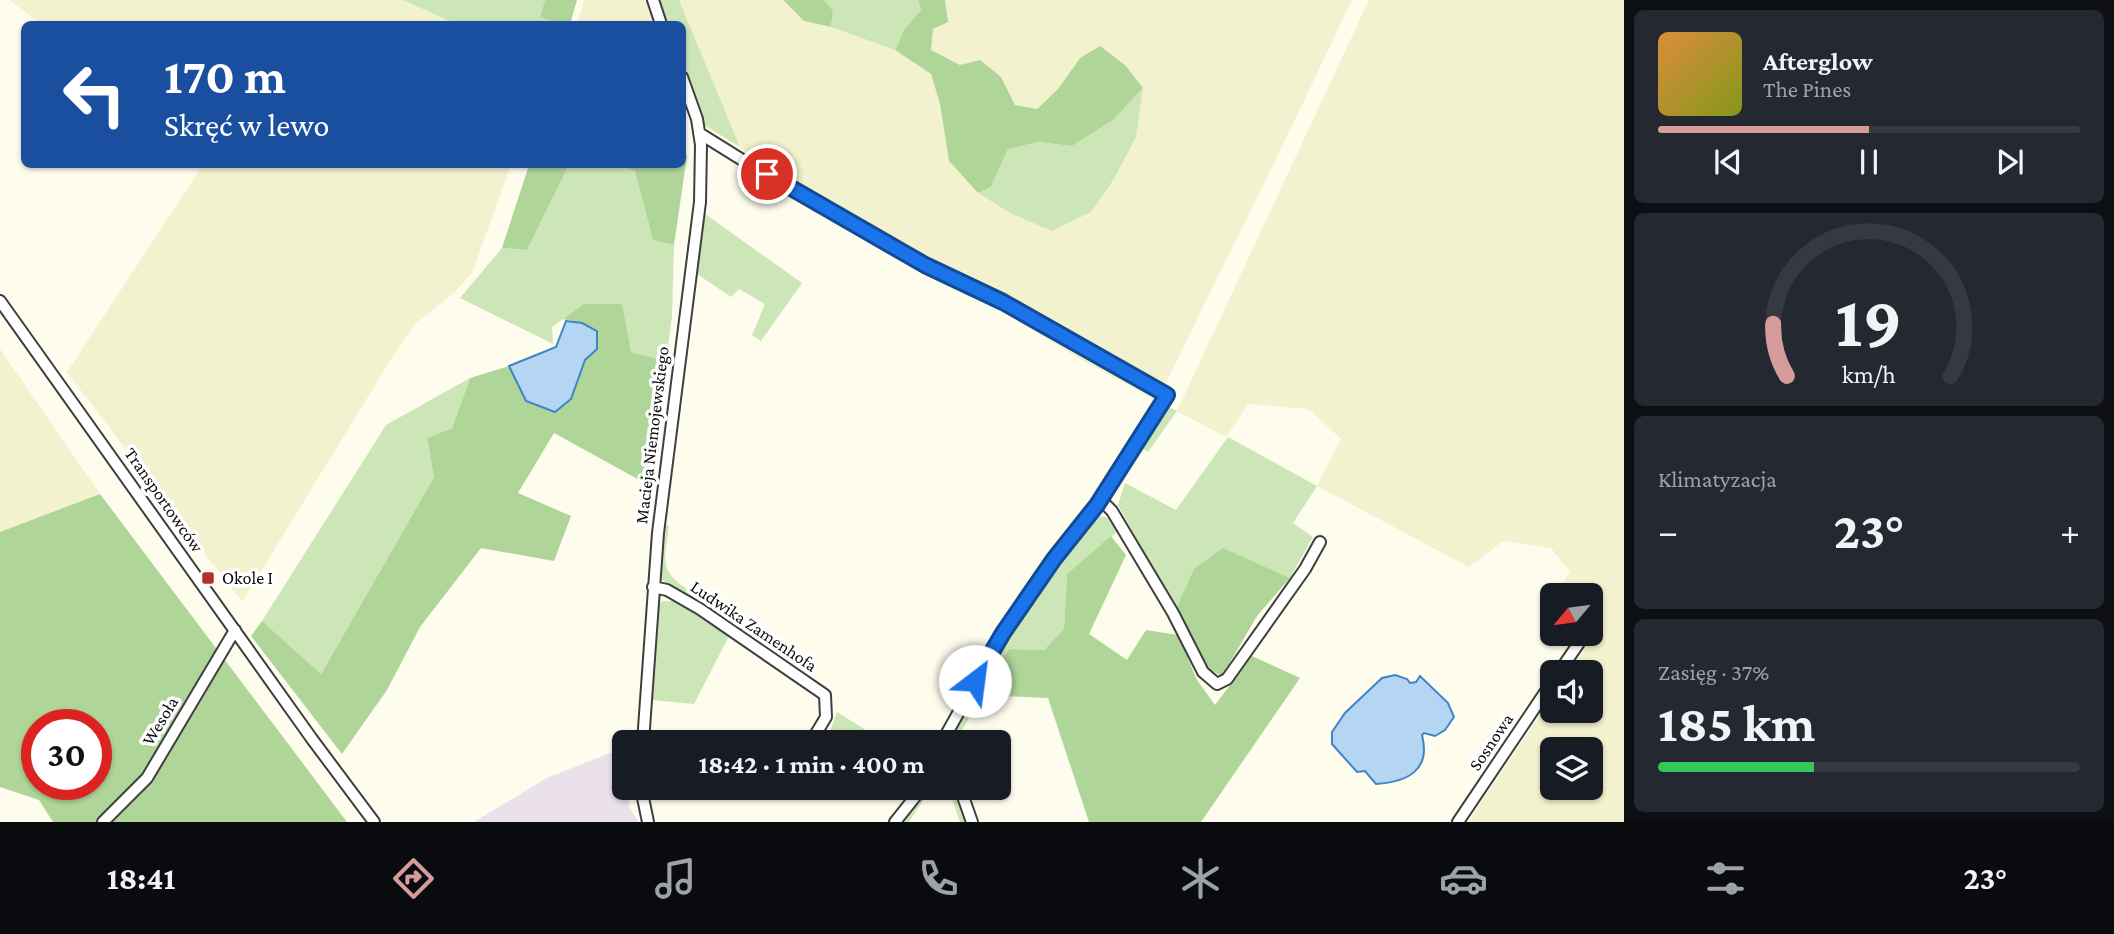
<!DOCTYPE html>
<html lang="pl">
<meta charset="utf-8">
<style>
:root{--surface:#171b24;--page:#242831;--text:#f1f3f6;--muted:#9ea1a6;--line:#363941;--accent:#d69b9b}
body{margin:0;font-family:"Crimson Pro",serif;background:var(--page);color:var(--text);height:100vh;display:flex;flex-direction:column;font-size:26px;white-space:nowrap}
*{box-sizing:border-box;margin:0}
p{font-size:23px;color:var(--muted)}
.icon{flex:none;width:38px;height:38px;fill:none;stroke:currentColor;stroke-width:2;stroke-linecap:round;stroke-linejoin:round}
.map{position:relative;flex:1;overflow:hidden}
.side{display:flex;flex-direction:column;gap:10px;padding:10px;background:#0d0f14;width:490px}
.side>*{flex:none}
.hud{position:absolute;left:21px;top:21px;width:665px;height:147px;border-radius:10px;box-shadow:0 2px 5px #0004;background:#1a4fa0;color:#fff;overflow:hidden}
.needle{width:46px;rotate:241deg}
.fabs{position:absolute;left:1540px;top:583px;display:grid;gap:14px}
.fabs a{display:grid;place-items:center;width:63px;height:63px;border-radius:10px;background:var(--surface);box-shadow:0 2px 5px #0004;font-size:35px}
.speed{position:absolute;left:21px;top:709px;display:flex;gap:14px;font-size:35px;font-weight:700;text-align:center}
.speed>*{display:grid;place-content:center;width:91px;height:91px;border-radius:50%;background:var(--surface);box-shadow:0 2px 5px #0004;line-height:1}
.speed .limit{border:10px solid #d22;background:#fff;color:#111}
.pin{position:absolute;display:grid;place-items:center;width:60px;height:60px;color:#fff;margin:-30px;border:4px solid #fff;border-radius:50%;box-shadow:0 2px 7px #0007}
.me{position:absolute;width:77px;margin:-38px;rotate:30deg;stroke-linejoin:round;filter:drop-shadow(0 0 5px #0008)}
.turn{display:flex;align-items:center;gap:24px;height:147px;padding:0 28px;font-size:32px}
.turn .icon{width:91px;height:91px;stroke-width:2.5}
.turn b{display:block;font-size:49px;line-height:60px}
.big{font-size:52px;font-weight:700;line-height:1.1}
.side .widget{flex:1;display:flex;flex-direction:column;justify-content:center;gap:10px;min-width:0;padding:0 24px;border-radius:10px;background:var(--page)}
.side .dial{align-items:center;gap:0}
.dial svg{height:182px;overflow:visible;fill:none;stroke:var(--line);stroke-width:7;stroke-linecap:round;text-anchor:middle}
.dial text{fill:var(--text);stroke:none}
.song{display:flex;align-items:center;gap:21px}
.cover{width:84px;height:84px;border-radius:10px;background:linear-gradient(135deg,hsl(30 70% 55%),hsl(70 70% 35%))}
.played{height:7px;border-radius:4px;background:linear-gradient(90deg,var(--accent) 50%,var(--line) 50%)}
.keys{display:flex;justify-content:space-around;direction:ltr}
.heat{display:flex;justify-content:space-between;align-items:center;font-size:38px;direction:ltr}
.charge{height:10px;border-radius:5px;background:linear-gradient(90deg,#34c759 37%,var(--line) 0)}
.trip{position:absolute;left:612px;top:730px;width:399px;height:70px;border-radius:10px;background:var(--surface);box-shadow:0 2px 5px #0004;font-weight:700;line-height:70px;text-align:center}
.tabs{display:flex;height:112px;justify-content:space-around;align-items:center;background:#090b0e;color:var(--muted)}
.tabs .icon{width:49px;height:49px}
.tabs .active{color:var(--accent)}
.tabs b{font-size:32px;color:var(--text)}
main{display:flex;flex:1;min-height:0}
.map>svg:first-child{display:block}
.industrial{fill:#eae1eb}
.farmland{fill:#f2f2ce;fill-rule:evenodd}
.green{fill:#cde6b8}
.forest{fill:#afd698;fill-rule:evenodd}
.water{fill:#b4d6f3;stroke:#3f85c6;stroke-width:2}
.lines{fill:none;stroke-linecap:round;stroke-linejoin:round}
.street-casing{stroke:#3f3f3f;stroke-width:14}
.street{stroke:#fff;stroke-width:10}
.route-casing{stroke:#114b97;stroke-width:18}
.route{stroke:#1a73e8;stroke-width:12}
.poi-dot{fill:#b5302c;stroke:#fff;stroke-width:2.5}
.labels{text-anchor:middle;stroke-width:7;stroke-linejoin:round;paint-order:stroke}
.street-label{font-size:18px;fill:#0c0c0c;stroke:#fff}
.poi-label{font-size:18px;fill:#0c0c0c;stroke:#fff;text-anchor:start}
</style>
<main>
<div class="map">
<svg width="1624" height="822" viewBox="0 0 1624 822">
<rect width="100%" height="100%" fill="#fefcec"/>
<!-- industrial -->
<path class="industrial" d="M 625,747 L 625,788 L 631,788 L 627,791 L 630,809 L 639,822 L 474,822 L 547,778 Z"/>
<!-- farmland -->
<path class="farmland" d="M 9,0 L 403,0 L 456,24 L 42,24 Z
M 584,0 L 645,0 L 654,24 L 577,24 Z
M 679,0 L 783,0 L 804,21 L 831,27 L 895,50 L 931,74 L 940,104 L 949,161 L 978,193 L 1010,213 L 1091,212 L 1114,179 L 1136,137 L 1080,58 L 1058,89 L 1037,109 L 1015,105 L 1001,77 L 960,65 L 930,50 L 933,29 L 947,22 L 945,0 L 1352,0 L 1291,128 L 1157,401 L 1078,358 L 740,147 Z
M 1369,0 L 1624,0 L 1624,822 L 1468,822 L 1552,697 L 1552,710 L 1591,710 L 1591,672 L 1569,672 L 1592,639 L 1584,634 L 1591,634 L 1591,595 L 1555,595 L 1570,572 L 1551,548 L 1503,541 L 1469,567 L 1317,486 L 1341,439 L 1309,409 L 1248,404 L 1226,437 L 1177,411 ZM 1552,749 L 1591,749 L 1591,788 L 1552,788 Z
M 203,165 L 511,165 L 472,273 L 454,293 L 416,323 L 393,356 L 242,602 L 67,372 Z
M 0,349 L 100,494 L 0,532 Z"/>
<!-- green -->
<path class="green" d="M 403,0 L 545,0 L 540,17 L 559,24 L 456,24 Z
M 659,0 L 679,0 L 740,147 L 704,125 L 683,62 L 682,24 L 666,24 Z
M 824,0 L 918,0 L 921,10 L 904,30 L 895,50 L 831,27 L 833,11 Z
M 1143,88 L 1136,137 L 1114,179 L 1091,212 L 1052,231 L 1010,213 L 978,193 L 991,187 L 1008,149 L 1038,142 L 1072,146 L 1113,120 Z
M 569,165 L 621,165 L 635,170 L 653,240 L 674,245 L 672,316 L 666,361 L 631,352 L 584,304 L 552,327 L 553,344 L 460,298 L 502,248 L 527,250 Z
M 705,214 L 802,283 L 761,341 L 752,335 L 765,304 L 739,289 L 731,297 L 697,274 Z
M 470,378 L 452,428 L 427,438 L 434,477 L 321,674 L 262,621 L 386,425 Z
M 1169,407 L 1177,411 L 1148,452 L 1141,448 Z
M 1228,437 L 1317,486 L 1293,523 L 1313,537 L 1290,578 L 1224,550 L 1194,570 L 1176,609 L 1118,505 L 1125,483 L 1176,510 Z
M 1096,516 L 1106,517 L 1119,530 L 1067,574 L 1064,629 L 1044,650 L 1009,649 L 955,742 L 949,742 L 995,657 L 1045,584 Z
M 669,525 C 664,565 658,571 695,594 L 693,597 L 667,585 L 659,576 L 664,527 Z
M 662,601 L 674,601 L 730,634 L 694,704 L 651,700 L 657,610 Z
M 837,712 L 885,742 L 826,742 Z
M 927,788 L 955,788 L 967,822 L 960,822 L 950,793 L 934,790 L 929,792 L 909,822 L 903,822 Z"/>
<!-- forest -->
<path class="forest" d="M 545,0 L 577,0 L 570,24 L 559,24 L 540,17 Z
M 783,0 L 824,0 L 833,11 L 831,27 L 804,21 Z
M 918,0 L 945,0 L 948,22 L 933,29 L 931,50 L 960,65 L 980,60 L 1001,77 L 1015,105 L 1037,109 L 1058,89 L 1080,58 L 1100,46 L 1125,65 L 1143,88 L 1113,120 L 1072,146 L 1038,142 L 1008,149 L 991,187 L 978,193 L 949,161 L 940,104 L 931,74 L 895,50 L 904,30 L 921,10 Z
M 683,152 L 687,156 L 674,245 L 653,240 L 635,171 L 621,165 L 682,164 Z
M 529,165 L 569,165 L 527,250 L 502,248 Z
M 584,304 L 622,304 L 631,352 L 666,361 L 652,487 L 554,433 L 518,493 L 571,516 L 554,561 L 481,548 L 420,627 L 387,690 L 342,754 L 251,636 L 262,621 L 321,674 L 434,477 L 427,438 L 452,428 L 470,378 L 509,366 L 526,401 L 571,399 L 585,360 L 582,323 L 563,319 Z
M 100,494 L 347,822 L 53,822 L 39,800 L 0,787 L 0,532 ZM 37,724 L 96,724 L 96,784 L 37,784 Z
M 1111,536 L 1126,555 L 1089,634 L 1127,660 L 1146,630 L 1178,635 L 1197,680 L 1215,705 L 1252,656 L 1300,678 L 1201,822 L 1089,822 L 1048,698 L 981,695 L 1009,649 L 1044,650 L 1064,629 L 1067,574 Z
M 1223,548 L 1290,578 L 1257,616 L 1222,676 L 1210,670 L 1176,609 L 1194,569 Z"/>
<!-- water -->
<path class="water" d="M 566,321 L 582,323 L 597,331 L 597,349 L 585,360 L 571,399 L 555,412 L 526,401 L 509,366 L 556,347 Z
M 1395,675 L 1407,679 L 1410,683 L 1416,682 L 1420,676 L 1448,703 L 1454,717 L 1445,730 L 1435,736 L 1424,733 L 1422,735 C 1431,770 1408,782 1376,784 L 1365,771 L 1357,772 L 1332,744 L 1332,732 L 1345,713 L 1382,678 Z"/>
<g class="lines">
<!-- street casing -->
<g class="street-casing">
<path id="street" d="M 653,0 L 661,24
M 699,133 L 744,161 L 925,265 L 1003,302 L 1167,395 L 1097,505 L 1054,559 L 1003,633 L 942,742
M 0,301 L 312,739 L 374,822
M 1100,499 L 1112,511 L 1173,613 L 1203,672 L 1217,684 L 1227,679 L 1305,569 L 1320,542
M 653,587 L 667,590 L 700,609 L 825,695 L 826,717 L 811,742
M 1559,672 L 1579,643
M 643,742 L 658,533 L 700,202 L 701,145 L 697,119 L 682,77
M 641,788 L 648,822
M 960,788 L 972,822
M 641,794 L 663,788
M 103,822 L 147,778 L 235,630
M 895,822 L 922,788
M 1458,822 L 1552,682"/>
</g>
<!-- street -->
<use href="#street" class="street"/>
</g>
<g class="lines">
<!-- route casing -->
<g class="route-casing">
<path id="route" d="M 767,174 L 925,265 L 1003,302 L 1167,395 L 1097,505 L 1054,559 L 1003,633 L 975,681"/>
</g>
<!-- route -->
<use href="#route" class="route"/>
</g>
<!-- markers -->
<rect class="poi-dot" x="201" y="571" width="14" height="14" rx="3.5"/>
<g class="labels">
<!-- street labels -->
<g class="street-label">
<text transform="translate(652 435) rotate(-83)" y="6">Macieja Niemojewskiego</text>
<text transform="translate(164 500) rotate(55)" y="6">Transportowców</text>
<text transform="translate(754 626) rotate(34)" y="6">Ludwika Zamenhofa</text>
<text transform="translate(160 721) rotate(-59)" y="6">Wesoła</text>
<text transform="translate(1491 742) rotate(-56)" y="6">Sosnowa</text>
</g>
<!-- poi labels -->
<g class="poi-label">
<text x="222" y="584">Okole I</text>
</g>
</g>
</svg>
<div class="fabs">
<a><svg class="needle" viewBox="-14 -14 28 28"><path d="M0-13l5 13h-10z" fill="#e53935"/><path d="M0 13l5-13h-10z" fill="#9ea1a6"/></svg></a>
<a><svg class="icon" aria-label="sound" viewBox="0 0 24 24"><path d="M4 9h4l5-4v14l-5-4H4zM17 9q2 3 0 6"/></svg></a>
<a><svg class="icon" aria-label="layers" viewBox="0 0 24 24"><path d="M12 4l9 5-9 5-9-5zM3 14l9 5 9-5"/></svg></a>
</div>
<div class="speed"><div class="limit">30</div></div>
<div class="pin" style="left:767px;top:174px;background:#d93025"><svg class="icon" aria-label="arrive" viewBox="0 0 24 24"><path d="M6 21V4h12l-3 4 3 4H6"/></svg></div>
<svg class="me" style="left:975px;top:681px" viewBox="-20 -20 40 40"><circle r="19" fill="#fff"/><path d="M0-13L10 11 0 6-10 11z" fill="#1a73e8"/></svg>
<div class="trip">18:42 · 1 min · 400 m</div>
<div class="hud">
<div class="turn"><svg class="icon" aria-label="left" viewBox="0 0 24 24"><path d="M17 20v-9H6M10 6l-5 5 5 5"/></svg><div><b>170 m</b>Skręć w lewo</div></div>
</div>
</div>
<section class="side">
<div class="widget">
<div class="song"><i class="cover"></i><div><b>Afterglow</b><p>The Pines</p></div></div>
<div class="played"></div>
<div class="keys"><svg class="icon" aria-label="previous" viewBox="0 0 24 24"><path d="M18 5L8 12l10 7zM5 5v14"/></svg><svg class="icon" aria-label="pause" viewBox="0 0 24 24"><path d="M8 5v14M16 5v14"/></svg><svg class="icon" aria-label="next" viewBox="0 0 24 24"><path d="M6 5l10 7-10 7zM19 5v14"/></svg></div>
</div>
<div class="widget dial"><svg viewBox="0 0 100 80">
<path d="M14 69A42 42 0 1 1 86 69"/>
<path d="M14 69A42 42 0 0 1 8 46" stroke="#d69b9b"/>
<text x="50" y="56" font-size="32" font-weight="700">19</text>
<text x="50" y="72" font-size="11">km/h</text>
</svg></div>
<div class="widget"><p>Klimatyzacja</p>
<div class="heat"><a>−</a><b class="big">23°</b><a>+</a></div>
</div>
<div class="widget"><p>Zasięg · 37%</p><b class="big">185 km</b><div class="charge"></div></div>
</section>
</main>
<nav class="tabs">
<b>18:41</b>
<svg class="icon active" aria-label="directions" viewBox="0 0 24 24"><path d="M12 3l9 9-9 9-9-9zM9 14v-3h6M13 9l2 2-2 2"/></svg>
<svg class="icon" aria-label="music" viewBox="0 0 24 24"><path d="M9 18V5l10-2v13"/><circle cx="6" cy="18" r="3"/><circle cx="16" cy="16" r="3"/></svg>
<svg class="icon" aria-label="phone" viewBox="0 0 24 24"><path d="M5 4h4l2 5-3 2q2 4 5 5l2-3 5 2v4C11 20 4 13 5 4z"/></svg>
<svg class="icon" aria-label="climate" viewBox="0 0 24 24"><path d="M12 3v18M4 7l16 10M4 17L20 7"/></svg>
<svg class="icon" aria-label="car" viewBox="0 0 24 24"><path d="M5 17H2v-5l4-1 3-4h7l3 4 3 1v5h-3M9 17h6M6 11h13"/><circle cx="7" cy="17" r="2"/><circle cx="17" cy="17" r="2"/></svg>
<svg class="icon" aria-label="filters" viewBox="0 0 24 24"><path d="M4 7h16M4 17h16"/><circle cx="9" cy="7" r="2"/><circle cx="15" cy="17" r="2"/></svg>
<b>23°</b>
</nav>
